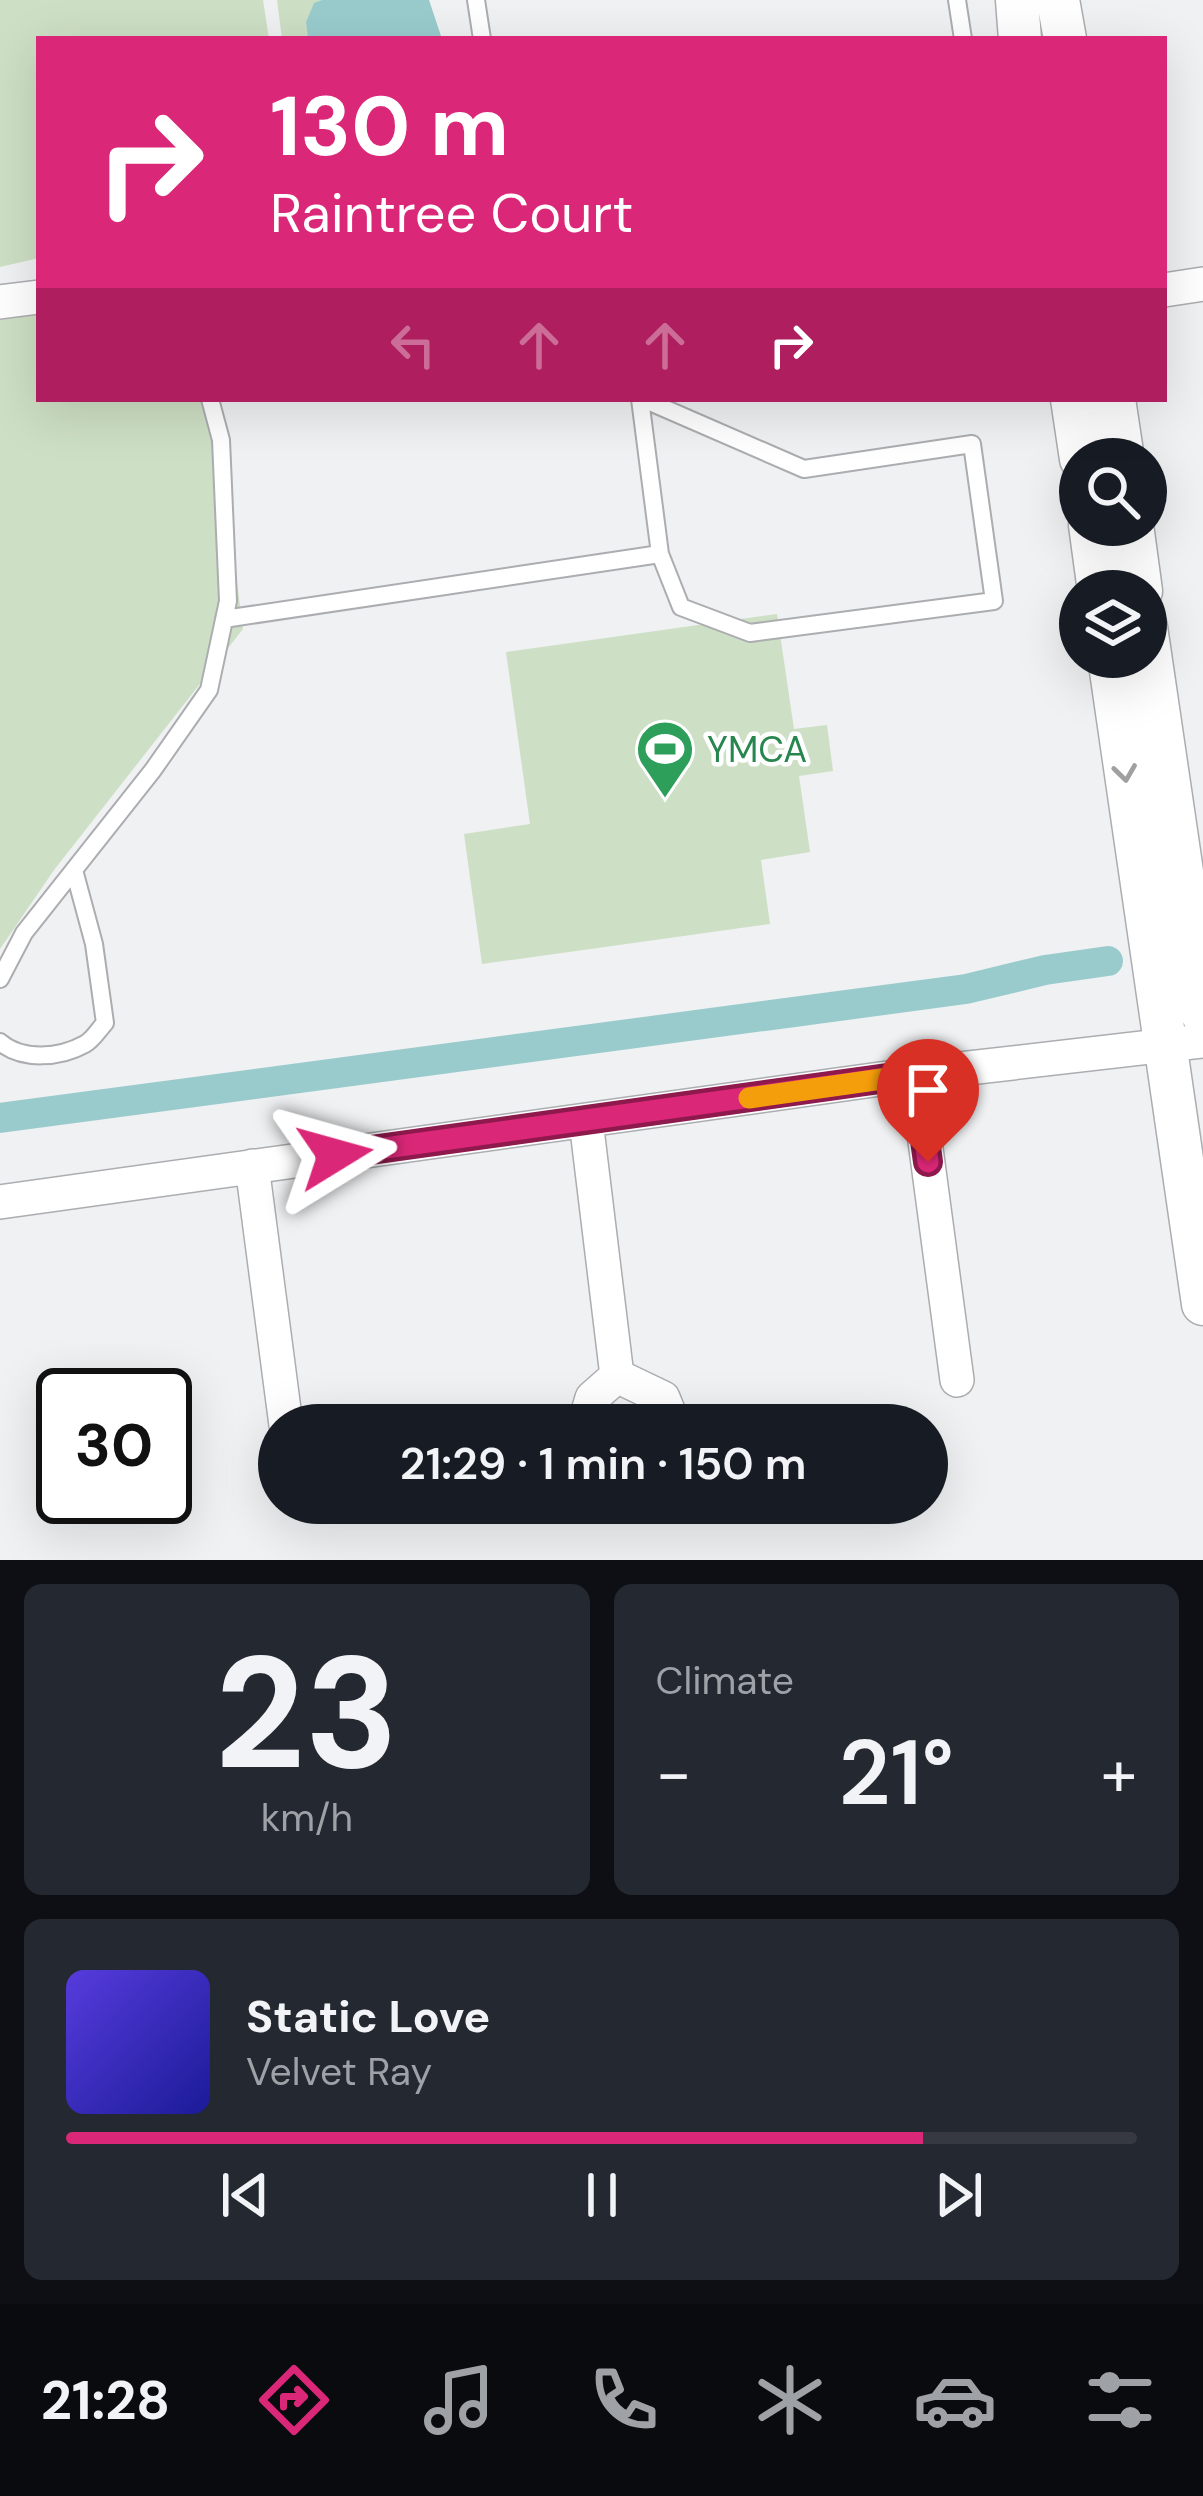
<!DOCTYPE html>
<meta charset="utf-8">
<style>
:root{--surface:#171b24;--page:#242831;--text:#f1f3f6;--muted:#9ea1a6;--line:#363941;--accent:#db2777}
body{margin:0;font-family:"DM Sans",sans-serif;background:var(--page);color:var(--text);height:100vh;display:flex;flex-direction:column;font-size:45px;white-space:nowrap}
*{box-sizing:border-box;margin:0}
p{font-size:39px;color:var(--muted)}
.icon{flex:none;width:66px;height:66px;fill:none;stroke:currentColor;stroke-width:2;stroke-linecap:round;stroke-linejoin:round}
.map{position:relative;height:1560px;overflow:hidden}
.sheet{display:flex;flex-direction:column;gap:24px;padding:24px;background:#0d0f14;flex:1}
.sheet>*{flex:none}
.hud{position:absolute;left:36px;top:36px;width:1131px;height:366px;border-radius:0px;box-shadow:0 12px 48px #0002;background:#db2777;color:#fff;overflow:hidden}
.fabs{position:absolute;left:1059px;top:438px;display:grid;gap:24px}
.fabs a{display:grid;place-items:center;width:108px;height:108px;border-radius:50%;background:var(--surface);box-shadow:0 12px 48px #0002;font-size:60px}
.speed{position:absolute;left:36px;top:1368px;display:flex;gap:24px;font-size:60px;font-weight:700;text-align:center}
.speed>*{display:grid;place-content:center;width:156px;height:156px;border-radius:50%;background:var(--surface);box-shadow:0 12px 48px #0002;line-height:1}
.speed .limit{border:6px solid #111;border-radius:18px;background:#fff;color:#111}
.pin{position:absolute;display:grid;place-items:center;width:102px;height:102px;color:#fff;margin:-123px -51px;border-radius:50% 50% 50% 0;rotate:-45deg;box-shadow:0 0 12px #0007}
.pin .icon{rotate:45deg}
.me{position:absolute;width:132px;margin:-66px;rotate:82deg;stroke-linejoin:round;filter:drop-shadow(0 0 9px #0008)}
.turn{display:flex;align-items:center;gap:42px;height:252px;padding:0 36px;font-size:54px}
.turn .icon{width:156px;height:156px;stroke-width:2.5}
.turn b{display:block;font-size:84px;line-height:102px}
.lanes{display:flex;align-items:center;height:114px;padding:0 36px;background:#0003;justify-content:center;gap:60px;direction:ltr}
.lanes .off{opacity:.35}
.big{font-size:90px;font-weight:600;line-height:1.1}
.sheet .widget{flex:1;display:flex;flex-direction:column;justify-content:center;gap:18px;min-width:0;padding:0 42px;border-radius:18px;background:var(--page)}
.sheet .dial{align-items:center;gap:0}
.dial b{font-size:156px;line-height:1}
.song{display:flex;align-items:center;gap:36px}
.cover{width:144px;height:144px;border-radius:18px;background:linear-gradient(135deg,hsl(250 70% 55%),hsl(240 70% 35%))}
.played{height:12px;border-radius:6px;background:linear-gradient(90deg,var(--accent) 80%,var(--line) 80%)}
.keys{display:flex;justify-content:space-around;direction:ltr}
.heat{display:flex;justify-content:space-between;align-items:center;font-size:66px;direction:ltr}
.sheet .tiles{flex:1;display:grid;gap:24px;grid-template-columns:1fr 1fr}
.widget:last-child{grid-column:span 2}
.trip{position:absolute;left:258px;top:1404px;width:690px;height:120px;border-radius:60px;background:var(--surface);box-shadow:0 12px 48px #0002;font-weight:600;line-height:120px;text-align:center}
.menu{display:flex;height:192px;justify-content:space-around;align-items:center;background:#090b0e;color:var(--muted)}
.menu .icon{width:84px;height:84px}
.menu .active{color:var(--accent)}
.menu b{font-size:54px;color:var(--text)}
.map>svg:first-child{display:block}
.green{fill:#cddfc4}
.water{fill:#99cbcd}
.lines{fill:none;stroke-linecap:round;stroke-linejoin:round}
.canal{stroke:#99cbcd;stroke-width:30}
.service-casing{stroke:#acadb0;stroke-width:20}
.minor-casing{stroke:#acadb0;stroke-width:36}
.tertiary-casing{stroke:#acadb0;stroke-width:45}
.service{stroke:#fff;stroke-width:16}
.minor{stroke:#fff;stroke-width:33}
.tertiary{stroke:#fff;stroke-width:42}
.oneway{stroke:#a0a0a0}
.route-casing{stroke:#8e194d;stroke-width:30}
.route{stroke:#db2777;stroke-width:21}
.slow{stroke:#f59e0b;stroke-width:21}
.labels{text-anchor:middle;stroke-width:9;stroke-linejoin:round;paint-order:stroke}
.leisure-label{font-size:36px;fill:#27864d;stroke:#fefeff;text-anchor:start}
</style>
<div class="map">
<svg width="1203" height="1560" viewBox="0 0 1203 1560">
<rect width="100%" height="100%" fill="#eff1f3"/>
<!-- green -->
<path class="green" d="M 0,0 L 263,0 L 269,39 L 39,39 L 39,258 L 0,267 Z
M 277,0 L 322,0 L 314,4 L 306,22 L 308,39 L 282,39 Z
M 39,314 L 39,399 L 214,399 L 243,629 L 54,870 L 0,949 L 0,320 Z
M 777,614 L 794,729 L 827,725 L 833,771 L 799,776 L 810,852 L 761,860 L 770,924 L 482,964 L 464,834 L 530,824 L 506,652 Z"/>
<!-- water -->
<path class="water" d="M 322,0 L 429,0 L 442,39 L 308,39 L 306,22 L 314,3 Z"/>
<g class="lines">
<!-- canal -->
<path class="canal" d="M 0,1118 L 966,989 L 1045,970 L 1108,961"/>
<!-- service casing -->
<g class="service-casing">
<path id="service" d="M 476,0 L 482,39
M 957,0 L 963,39
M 640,399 L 660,554 L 681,607 L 750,633 L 994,601 L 972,444 L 804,469 L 643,399
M 224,619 L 660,554
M 0,979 L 24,933 L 153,770 L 209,690 L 228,601 L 221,440 L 210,399
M 0,1042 C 22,1061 60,1058 85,1044 C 93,1040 99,1029 105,1023 L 94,944 L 74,870"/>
</g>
<!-- minor casing -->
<g class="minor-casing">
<path id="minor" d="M 1164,290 L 1203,284
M 0,302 L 39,297
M 916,1074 L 957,1380
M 586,1121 L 617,1376
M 252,1166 L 286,1425
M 0,1202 L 916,1074 L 1203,1041
M 617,1376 L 663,1398 L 674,1425
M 584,1425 L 592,1398 L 617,1376"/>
</g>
<!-- tertiary casing -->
<g class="tertiary-casing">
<path id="tertiary" d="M 1017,0 L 1020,39
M 1058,0 L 1065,39
M 1072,399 L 1081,459
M 1114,399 L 1123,459
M 1090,525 L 1099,591
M 1132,525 L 1141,591
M 1146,627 L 1203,1015
M 1109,657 L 1203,1304"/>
</g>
<!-- service -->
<use href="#service" class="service"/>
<!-- minor -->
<use href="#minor" class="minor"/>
<!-- tertiary -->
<use href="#tertiary" class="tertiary"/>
</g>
<!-- one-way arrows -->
<defs><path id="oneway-chevron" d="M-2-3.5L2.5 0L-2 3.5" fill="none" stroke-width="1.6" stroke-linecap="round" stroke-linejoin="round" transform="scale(3)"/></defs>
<use class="oneway" href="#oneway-chevron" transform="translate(1125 773) rotate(82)"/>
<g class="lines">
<!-- route casing -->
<g class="route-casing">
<path id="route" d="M 335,1155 L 916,1074 L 928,1162"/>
</g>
<!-- route -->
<use href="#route" class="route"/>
<!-- slow -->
<path class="slow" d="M 749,1098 L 882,1079"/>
</g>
<!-- icons -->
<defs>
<g id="stadium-pin" transform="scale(3)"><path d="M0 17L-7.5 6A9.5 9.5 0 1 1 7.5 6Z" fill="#2e9e5b" stroke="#fefeff"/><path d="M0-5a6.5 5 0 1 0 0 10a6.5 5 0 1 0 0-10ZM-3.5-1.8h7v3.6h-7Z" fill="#fff"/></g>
</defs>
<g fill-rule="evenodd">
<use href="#stadium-pin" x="665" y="749"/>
</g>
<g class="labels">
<!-- leisure labels -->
<g class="leisure-label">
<text x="707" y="762">YMCA</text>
</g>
</g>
</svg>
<div class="fabs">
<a><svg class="icon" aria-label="search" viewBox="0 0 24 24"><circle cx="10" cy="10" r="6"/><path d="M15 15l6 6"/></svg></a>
<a><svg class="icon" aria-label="layers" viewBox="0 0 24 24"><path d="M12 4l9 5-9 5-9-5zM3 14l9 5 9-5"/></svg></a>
</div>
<div class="speed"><div class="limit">30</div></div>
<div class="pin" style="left:928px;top:1162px;background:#d93025"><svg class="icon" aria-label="arrive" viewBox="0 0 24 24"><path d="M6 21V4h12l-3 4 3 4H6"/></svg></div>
<svg class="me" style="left:335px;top:1155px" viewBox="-20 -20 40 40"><path d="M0-17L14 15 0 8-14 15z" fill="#db2777" stroke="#fff" stroke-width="4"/></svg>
<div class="trip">21:29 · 1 min · 150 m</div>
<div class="hud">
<div class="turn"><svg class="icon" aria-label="right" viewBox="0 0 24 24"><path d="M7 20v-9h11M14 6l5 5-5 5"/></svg><div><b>130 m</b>Raintree Court</div></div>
<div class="lanes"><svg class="icon off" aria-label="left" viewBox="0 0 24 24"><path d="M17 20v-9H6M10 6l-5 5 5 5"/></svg><svg class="icon off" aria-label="ahead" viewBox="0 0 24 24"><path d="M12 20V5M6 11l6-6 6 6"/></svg><svg class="icon off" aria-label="ahead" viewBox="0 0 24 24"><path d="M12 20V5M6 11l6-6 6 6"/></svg><svg class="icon" aria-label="right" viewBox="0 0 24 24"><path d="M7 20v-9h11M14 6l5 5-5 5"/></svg></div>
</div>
</div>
<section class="sheet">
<div class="tiles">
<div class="widget dial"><b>23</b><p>km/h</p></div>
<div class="widget"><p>Climate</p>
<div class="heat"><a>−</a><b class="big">21°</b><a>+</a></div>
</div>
<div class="widget">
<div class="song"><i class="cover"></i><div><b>Static Love</b><p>Velvet Ray</p></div></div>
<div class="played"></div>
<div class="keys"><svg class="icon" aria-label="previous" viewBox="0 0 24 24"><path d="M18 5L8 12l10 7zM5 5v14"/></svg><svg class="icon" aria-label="pause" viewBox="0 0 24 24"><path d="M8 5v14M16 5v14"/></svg><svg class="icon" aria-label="next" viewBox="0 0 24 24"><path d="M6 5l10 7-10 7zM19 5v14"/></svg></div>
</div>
</div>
</section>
<nav class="menu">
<b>21:28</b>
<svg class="icon active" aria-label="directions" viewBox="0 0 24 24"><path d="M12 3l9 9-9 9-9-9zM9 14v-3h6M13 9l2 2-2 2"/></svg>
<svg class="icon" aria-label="music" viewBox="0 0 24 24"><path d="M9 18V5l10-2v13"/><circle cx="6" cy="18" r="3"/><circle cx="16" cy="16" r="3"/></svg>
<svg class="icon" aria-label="phone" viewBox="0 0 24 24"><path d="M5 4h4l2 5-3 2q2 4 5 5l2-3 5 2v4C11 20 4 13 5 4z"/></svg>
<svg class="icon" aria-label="climate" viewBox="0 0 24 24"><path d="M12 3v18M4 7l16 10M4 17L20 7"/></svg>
<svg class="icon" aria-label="car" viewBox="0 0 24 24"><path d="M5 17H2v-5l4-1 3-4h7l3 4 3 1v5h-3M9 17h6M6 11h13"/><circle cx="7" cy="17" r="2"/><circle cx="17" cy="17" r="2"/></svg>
<svg class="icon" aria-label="filters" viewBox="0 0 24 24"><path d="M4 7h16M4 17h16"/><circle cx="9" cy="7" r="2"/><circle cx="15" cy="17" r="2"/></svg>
</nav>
